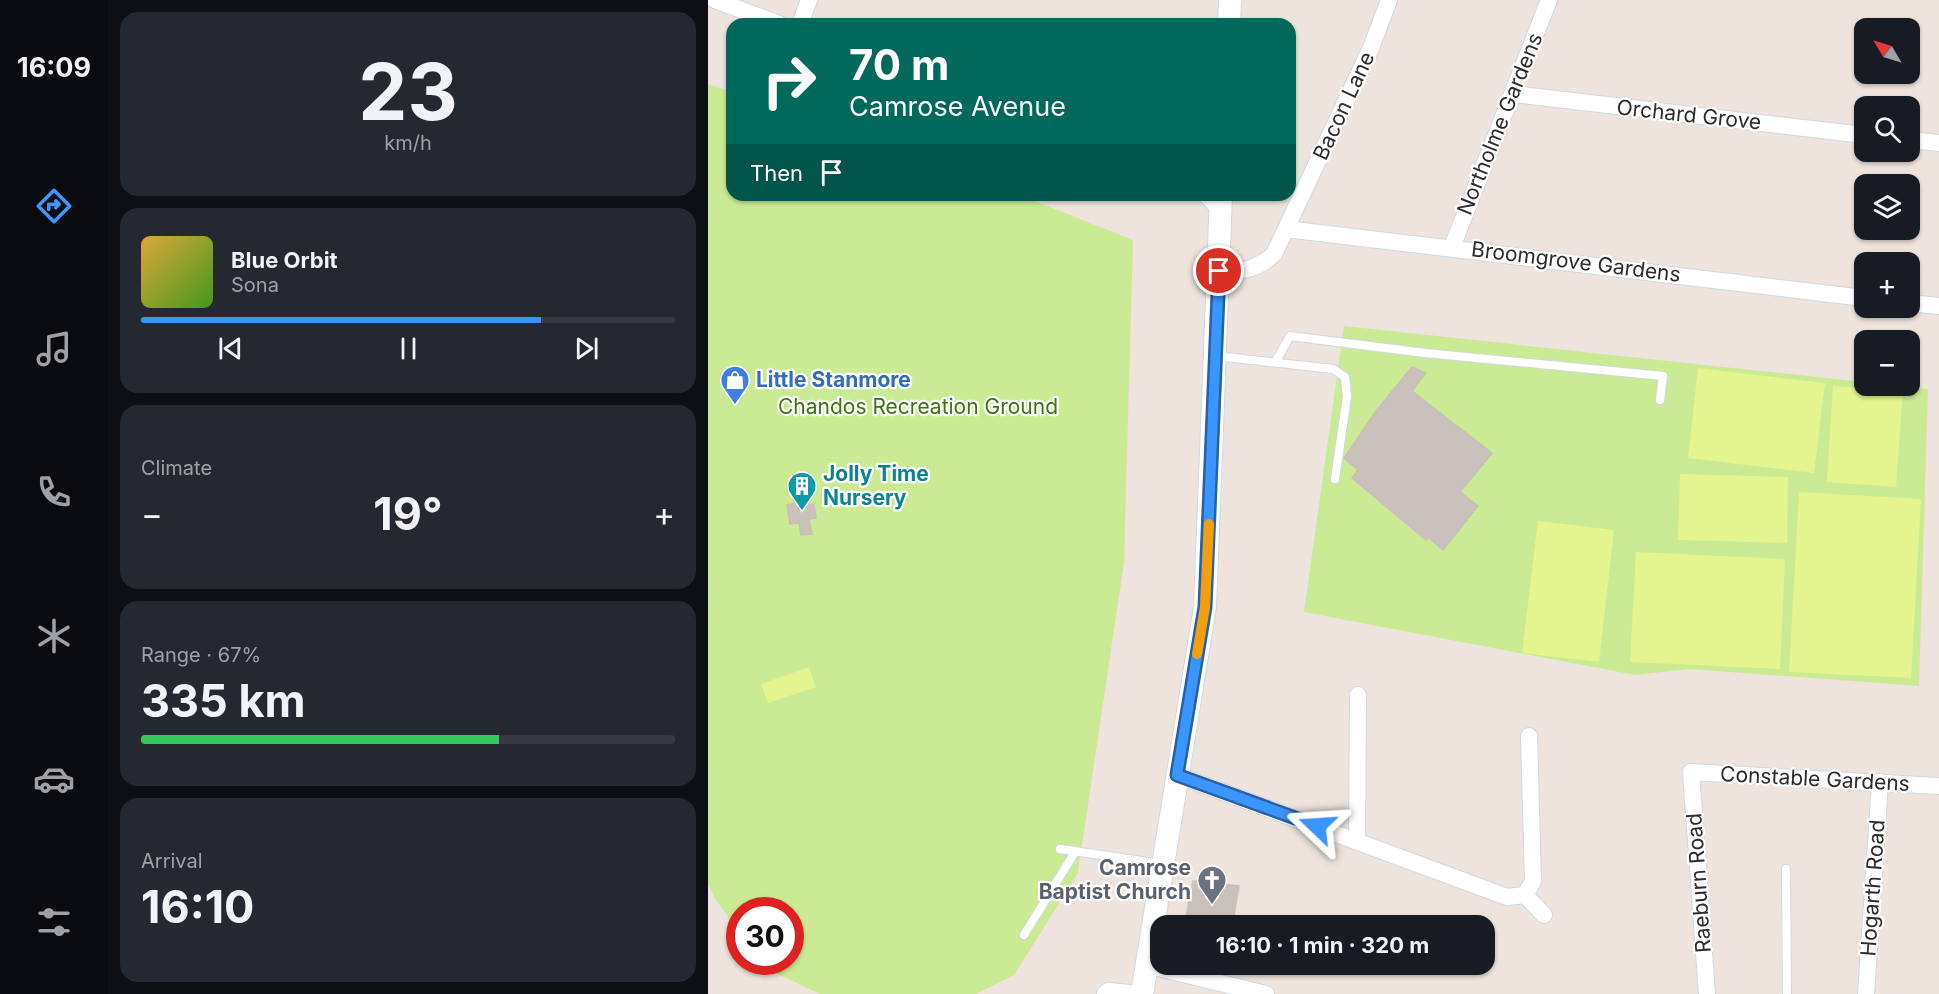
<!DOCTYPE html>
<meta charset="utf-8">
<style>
:root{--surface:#171b24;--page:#242831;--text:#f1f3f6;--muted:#9ea1a6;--line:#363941;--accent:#3b95ff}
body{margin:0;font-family:Inter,sans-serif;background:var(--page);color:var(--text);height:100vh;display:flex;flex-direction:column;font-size:22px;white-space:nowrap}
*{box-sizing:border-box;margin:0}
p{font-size:20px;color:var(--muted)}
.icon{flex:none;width:33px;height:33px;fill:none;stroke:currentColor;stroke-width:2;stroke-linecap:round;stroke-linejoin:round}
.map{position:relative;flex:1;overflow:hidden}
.details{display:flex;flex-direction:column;gap:12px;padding:12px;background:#0d0f14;width:600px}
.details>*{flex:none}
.banner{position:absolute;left:18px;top:18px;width:570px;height:183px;border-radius:18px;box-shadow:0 2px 4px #0004;background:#00695c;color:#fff;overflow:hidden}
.needle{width:39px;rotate:308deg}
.tools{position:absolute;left:1146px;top:18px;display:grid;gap:12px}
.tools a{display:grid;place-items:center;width:66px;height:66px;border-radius:12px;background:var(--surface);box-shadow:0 2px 4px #0004;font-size:30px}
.speed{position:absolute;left:18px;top:897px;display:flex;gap:12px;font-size:30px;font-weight:700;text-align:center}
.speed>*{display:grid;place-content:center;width:78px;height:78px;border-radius:50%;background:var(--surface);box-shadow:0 2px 4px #0004;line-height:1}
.speed .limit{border:9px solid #d22;background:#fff;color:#111}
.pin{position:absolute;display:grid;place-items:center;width:51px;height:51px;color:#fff;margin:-26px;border:3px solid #fff;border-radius:50%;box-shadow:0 2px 6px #0007}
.me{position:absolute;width:66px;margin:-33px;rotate:290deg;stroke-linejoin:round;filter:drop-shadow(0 0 4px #0008)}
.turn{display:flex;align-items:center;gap:21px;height:126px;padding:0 24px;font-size:27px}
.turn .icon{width:78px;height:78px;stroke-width:2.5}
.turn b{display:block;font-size:42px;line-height:51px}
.then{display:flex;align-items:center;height:57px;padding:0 24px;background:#0003;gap:12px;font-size:22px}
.big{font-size:45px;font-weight:700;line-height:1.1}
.details .widget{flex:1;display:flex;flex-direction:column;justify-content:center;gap:9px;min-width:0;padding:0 21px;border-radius:18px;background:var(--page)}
.details .dial{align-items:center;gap:0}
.dial b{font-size:78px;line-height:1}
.song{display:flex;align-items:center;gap:18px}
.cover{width:72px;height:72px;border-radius:9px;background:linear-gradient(135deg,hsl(40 70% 55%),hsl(100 70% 35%))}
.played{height:6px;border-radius:3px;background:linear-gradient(90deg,var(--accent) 75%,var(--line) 75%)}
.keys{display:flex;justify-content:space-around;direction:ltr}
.heat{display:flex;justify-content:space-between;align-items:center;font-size:33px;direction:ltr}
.charge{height:9px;border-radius:4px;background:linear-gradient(90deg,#34c759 67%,var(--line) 0)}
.trip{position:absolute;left:442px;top:915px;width:345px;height:60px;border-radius:18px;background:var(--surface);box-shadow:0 2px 4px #0004;font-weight:700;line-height:60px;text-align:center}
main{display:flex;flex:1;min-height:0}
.tabs{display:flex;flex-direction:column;width:108px;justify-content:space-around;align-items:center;background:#090b0e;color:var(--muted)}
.tabs .icon{width:42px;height:42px}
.tabs .on{color:var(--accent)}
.tabs b{font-size:27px;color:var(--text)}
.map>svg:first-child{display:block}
.green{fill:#caeb94}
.pitch{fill:#e4f48f}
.building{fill:#cac1bc;stroke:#cbbeb7;stroke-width:1.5}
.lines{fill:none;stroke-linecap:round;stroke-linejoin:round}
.lane-casing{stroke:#cfd8e2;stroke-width:10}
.street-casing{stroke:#cfd8e2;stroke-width:18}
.secondary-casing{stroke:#cfd8e2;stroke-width:24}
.lane{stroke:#fff;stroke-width:8}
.street{stroke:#fff;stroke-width:16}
.secondary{stroke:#fff;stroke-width:22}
.route-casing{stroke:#2661a6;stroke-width:15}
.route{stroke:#3b95ff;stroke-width:10}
.slow{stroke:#f59e0b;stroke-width:10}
.labels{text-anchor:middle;stroke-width:4.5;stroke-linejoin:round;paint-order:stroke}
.street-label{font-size:21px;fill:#2c2c2c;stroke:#fff}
.shop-label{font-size:21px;font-weight:bold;fill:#366cbe;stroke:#fff;text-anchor:start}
.park-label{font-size:21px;fill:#417313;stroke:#fff}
.culture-label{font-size:21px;font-weight:bold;fill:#0d838f;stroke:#fff;text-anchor:start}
.worship-label{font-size:21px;font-weight:bold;fill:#5b616d;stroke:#fff;text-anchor:end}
</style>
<main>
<nav class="tabs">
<b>16:09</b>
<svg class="icon on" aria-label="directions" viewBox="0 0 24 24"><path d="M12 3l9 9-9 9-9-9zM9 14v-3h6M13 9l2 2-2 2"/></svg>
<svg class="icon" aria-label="music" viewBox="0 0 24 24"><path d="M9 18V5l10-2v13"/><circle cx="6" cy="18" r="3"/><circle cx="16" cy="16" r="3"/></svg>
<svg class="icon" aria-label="phone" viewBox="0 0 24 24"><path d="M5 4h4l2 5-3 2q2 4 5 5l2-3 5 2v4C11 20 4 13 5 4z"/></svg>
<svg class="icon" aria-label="climate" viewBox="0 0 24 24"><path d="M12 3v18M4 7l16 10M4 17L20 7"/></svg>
<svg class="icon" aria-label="car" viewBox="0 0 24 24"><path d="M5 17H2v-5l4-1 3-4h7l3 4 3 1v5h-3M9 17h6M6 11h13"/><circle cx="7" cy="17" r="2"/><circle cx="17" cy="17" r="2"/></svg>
<svg class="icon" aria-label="filters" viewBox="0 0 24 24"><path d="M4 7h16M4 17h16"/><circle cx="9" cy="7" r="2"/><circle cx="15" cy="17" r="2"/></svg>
</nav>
<section class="details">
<div class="widget dial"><b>23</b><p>km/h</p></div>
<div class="widget">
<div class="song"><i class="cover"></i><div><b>Blue Orbit</b><p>Sona</p></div></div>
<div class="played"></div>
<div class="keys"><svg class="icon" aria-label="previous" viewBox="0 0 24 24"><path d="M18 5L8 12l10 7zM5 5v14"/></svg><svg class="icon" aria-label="pause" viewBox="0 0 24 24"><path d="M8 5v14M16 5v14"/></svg><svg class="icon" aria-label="next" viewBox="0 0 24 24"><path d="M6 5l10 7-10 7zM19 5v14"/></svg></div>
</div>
<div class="widget"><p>Climate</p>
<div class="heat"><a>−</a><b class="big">19°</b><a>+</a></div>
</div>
<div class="widget"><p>Range · 67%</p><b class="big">335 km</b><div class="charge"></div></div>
<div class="widget"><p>Arrival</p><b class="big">16:10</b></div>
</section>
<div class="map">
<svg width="1231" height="994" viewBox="0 0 1231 994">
<rect width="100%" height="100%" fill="#efe3dd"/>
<!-- green -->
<path class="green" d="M 0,84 L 24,92 L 24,195 L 312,195 L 425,240 L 416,563 L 370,872 L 364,883 L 306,975 L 268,994 L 112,994 L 57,968 L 53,962 L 82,962 L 82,910 L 32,910 L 31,933 L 6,897 L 0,884 Z
M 636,326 L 1156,382 L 1156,386 L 1220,389 L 1211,686 L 982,669 L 927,675 L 596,612 Z"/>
<!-- pitch -->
<path class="pitch" d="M 990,368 L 1117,383 L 1106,473 L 980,458 Z
M 1125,386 L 1195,390 L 1188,487 L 1119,482 Z
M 972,474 L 1080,477 L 1079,543 L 970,540 Z
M 1091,492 L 1213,499 L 1203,678 L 1081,672 Z
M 830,521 L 906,530 L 891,662 L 814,653 Z
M 928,552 L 1077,559 L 1072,669 L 922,662 Z
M 101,667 L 108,687 L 60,703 L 53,684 Z"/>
<!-- building -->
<path class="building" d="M 704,367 L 718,373 L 704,391 L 784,453 L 752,492 L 770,506 L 735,550 L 720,537 L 718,540 L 644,478 L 650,470 L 636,458 L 668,411 Z
M 97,493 L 99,505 L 106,504 L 108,518 L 101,519 L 104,534 L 93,535 L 91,523 L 82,524 L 79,505 L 87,503 L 86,495 Z
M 485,881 L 531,886 L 524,926 L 476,926 Z"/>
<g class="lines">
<!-- lane casing -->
<g class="lane-casing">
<path id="lane" d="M 508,356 L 625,369 L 637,377 L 639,397 L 627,479
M 568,361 L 582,336 L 717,353 L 955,376 L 952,400
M 352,849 L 454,864
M 1078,869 L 1079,994
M 316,935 L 367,852"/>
</g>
<!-- street casing -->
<g class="street-casing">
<path id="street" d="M 7,0 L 71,24
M 92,24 L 101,0
M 805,94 L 1156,135
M 1202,140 L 1231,143
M 498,195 L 512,209
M 578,229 L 1156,298
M 744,247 L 841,0
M 511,271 C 534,272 548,270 566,254 L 663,48 L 681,0
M 1202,303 L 1231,306
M 469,775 L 799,897 L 817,895 L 836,915
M 649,841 L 650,695
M 817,895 L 825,881 L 821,736
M 438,965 L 558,994
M 397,994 L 400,991 L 434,994
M 999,994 L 983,772 L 1231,786
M 1158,994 L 1172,782"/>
</g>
<!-- secondary casing -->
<g class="secondary-casing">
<path id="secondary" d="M 521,24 L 522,0
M 434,994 L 497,607 L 513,195"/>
</g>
<!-- lane -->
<use href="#lane" class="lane"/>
<!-- street -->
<use href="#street" class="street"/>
<!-- secondary -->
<use href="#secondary" class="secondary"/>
</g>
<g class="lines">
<!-- route casing -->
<g class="route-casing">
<path id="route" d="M 511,271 L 497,607 L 469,775 L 609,826"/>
</g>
<!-- route -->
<use href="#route" class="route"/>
<!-- slow -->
<path class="slow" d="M 489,654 L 497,607 L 501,524"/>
</g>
<!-- icons -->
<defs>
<g id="shop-pin" transform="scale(1.5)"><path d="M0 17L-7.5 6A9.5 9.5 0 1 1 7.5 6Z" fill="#3f7fe0" stroke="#fff"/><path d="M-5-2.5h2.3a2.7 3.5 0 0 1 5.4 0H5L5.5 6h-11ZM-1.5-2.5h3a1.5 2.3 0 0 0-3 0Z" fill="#fff"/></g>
<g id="building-pin" transform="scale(1.5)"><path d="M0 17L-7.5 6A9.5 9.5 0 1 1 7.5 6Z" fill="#0f9aa8" stroke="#fff"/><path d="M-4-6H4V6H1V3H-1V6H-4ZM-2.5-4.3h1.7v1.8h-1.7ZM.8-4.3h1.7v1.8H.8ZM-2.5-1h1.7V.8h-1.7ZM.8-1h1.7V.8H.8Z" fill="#fff"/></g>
<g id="church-pin" transform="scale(1.5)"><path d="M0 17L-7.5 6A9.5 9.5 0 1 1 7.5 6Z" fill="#6b7280" stroke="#fff"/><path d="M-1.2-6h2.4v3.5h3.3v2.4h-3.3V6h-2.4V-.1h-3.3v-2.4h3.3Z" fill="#fff"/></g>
</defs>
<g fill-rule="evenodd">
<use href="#shop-pin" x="27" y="380"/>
<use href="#building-pin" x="94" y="486"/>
<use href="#church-pin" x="504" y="880"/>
</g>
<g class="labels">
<!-- street labels -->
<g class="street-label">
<text transform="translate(636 106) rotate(-65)" y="7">Bacon Lane</text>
<text transform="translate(981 115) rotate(6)" y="7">Orchard Grove</text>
<text transform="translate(792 124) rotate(-68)" y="7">Northolme Gardens</text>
<text transform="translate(868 262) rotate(7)" y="7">Broomgrove Gardens</text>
<text transform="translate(1107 779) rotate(3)" y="7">Constable Gardens</text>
<text transform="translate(991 883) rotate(-94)" y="7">Raeburn Road</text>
<text transform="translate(1165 888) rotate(-86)" y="7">Hogarth Road</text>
</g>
<!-- shop labels -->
<g class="shop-label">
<text x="48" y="387">Little Stanmore</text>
</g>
<!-- park labels -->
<g class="park-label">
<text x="210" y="414">Chandos Recreation Ground</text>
</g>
<!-- culture labels -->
<g class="culture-label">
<text x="115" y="481">Jolly Time<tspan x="115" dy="24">Nursery</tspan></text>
</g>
<!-- worship labels -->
<g class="worship-label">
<text x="483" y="875">Camrose<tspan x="483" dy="24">Baptist Church</tspan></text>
</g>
</g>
</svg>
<div class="tools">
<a><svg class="needle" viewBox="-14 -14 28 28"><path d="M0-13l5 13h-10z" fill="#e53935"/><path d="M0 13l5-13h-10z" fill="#9ea1a6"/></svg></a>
<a><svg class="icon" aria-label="search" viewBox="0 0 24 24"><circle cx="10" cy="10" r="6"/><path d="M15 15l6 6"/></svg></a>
<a><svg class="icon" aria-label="layers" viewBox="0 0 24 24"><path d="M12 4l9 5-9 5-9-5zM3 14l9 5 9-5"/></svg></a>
<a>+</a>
<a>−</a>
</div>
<div class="speed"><div class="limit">30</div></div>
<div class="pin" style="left:511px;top:271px;background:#d93025"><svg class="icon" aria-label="arrive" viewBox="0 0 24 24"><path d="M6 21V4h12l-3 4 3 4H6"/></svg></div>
<svg class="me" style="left:609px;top:826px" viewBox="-20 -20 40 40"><path d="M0-17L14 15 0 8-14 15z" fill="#3b95ff" stroke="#fff" stroke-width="4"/></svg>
<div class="trip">16:10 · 1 min · 320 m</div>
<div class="banner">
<div class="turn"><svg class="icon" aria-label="right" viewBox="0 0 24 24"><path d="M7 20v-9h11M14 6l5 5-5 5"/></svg><div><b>70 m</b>Camrose Avenue</div></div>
<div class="then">Then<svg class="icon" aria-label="arrive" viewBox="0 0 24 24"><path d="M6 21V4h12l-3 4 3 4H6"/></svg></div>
</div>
</div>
</main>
